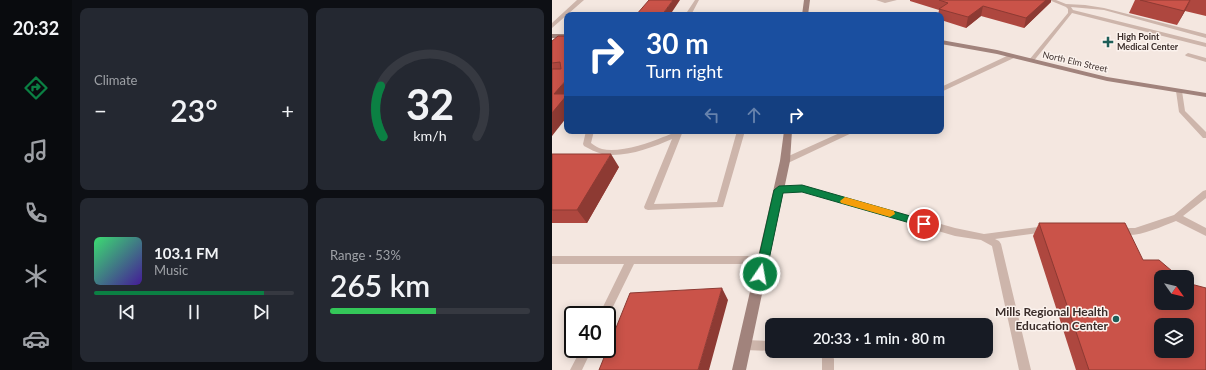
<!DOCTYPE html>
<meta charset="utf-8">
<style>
:root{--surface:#171b24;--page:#242831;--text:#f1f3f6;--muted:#9ea1a6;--line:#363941;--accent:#0b8043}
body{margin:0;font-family:Lato,sans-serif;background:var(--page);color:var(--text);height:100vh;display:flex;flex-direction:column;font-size:15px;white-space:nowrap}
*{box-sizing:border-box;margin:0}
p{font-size:13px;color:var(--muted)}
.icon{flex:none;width:22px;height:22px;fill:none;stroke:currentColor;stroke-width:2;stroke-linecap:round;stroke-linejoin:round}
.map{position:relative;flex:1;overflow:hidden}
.side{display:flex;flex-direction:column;gap:8px;padding:8px;background:#0d0f14;width:480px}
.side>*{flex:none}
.banner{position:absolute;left:12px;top:12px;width:380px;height:122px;border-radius:8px;box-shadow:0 2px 10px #0003;background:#1a4fa0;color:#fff;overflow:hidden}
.needle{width:26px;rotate:124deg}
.fabs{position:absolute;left:602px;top:270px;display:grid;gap:8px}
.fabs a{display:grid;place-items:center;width:40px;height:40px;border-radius:8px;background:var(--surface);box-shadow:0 2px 10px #0003;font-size:20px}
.speed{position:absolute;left:12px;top:306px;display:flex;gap:8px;font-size:20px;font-weight:700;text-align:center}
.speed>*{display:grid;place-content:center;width:52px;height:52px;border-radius:50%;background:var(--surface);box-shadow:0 2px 10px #0003;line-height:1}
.speed .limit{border:2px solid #111;border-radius:6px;background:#fff;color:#111}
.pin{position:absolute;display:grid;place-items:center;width:34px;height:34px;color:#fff;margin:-17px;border:2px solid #fff;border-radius:50%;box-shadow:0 1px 4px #0007}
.me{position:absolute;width:44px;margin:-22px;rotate:12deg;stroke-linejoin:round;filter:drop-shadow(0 0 3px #0008)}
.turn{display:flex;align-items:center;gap:14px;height:84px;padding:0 16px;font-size:18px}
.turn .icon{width:52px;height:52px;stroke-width:2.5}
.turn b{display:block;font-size:28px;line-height:34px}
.lanes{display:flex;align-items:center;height:38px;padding:0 16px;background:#0003;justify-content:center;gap:20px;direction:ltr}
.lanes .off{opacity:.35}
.big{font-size:30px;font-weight:600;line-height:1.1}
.side .card{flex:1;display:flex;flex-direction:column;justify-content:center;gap:6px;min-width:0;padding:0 14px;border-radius:8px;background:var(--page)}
.side .dial{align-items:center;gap:0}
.dial svg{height:104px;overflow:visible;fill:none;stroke:var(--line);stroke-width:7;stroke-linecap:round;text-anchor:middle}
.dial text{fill:var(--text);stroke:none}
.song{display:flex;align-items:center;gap:12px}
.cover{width:48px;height:48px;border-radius:6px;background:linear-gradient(135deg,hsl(140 70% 55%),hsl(260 70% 35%))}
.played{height:4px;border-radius:2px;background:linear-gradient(90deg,var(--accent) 85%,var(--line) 85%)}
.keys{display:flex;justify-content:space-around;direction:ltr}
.heat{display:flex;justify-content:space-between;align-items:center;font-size:22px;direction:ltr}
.charge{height:6px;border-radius:3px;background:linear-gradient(90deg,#34c759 53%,var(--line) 0)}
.side .tiles{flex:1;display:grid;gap:8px;grid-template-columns:repeat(2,1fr)}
.trip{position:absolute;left:213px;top:318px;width:228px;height:40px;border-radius:8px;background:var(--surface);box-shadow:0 2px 10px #0003;font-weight:600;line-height:40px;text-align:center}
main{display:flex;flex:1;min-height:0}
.menu{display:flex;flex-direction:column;width:72px;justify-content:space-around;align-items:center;background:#090b0e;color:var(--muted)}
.menu .icon{width:28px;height:28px}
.menu .on{color:var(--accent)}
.menu b{font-size:18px;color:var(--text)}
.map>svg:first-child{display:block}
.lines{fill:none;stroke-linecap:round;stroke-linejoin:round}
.lane{fill:#cdb5ab;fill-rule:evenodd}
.street{fill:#cdb5ab;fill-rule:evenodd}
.secondary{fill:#a1837c;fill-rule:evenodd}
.wall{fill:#ae473f}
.shaded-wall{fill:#8d3a33}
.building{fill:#ca5349;stroke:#8d3a33;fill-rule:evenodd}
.route{fill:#0b8043;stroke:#07532c}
.slow{fill:#f59e0b}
.poi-dot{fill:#1e5e58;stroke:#fbf2ed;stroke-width:1.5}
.labels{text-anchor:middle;stroke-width:3;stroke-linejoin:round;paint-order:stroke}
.far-poi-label{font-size:9px;font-weight:bold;fill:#3b2d2a;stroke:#fbf2ed;text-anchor:start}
.far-street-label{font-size:9px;fill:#3b2d2a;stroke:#fbf2ed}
.near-poi-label{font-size:12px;font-weight:bold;fill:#3b2d2a;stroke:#fbf2ed;text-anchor:end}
</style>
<main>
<nav class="menu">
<b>20:32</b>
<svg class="icon on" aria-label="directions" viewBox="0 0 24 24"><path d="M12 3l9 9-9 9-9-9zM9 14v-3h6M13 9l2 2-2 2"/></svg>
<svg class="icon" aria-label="music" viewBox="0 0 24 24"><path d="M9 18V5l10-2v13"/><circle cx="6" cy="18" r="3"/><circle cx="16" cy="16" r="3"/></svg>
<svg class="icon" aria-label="phone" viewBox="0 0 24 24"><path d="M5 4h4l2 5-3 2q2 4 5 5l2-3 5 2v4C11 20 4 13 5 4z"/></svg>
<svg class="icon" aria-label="climate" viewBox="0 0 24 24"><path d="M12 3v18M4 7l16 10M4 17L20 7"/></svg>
<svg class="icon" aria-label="car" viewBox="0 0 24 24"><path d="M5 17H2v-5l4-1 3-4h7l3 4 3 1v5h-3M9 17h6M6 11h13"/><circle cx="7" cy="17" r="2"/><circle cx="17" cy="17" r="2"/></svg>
</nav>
<section class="side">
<div class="tiles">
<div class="card"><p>Climate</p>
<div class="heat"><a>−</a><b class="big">23°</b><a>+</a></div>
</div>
<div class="card dial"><svg viewBox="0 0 100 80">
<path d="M14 69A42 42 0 1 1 86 69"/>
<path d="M14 69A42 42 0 0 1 12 30" stroke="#0b8043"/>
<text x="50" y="56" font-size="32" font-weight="700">32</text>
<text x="50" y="72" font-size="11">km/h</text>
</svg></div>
<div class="card">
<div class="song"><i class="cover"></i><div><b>103.1 FM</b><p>Music</p></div></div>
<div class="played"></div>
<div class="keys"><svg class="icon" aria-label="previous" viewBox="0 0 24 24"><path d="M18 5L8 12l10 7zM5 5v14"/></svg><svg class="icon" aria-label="pause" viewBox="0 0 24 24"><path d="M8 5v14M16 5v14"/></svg><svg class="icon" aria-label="next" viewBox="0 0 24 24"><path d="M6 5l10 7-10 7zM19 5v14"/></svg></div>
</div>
<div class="card"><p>Range · 53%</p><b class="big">265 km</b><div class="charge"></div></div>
</div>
</section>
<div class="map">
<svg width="654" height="370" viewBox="0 0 654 370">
<rect width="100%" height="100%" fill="#f4e7e0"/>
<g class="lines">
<!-- lane -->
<path class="lane" d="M 143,0 L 147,0 L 139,15 L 133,15 Z
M 324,0 L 345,0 L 333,3 Z
M 497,0 L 504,0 L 514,4 L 533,5 L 552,8 L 654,34 L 654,38 L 552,10 L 519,7 L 521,10 L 654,43 L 654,47 L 520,13 L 481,62 L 477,62 L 477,60 L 516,13 L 516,9 L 514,7 Z
M 636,53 L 654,58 L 654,62 L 634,56 L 633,55 Z
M 627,89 L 630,91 L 633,111 L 654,132 L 654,138 L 651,138 L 627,112 L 624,91 Z
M 34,131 L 42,131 L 39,143 C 42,145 46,148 50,149 C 66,153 95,144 111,137 C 118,135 123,131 131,131 L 102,204 L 165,202 L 185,131 L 193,131 L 171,207 L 96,210 L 93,209 L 92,207 L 120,139 C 100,148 72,158 50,154 C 43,152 38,149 32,146 L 31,144 Z
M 250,185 L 403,228 L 432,234 L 494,226 L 497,227 L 498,229 L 497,231 L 494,232 L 443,239 L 447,241 L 449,244 L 479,370 L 467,370 L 440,246 L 429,240 L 403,236 L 250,191 L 227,193 L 223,190 L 227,187 Z
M 654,190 L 654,198 L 631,216 L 654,228 L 654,236 L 624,221 C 605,228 583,240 563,233 L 562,231 L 563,229 L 566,228 L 583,228 L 622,215 L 651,191 Z
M 0,256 L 211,256 L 214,257 L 216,260 L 214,263 L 211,264 L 82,264 L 55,319 L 55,315 L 47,315 L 72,264 L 0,264 Z
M 193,340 L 220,341 L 221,351 L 193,350 L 189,349 L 188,345 L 189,341 Z
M 29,349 L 40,349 L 30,370 L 18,370 Z
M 268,351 L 278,351 L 282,359 L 282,370 L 270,370 L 270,359 Z"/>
<!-- street -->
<path class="street" d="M 25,0 L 32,0 L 0,28 L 0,23 Z
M 457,55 L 464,57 L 389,92 L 389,87 Z
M 292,131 L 304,131 L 236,163 L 233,164 L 228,161 L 230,159 Z"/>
<!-- secondary -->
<path class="secondary" d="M 252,0 L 258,0 L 256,15 L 250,15 Z
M 0,34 L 15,34 L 15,38 L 0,38 Z
M 389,40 L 445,50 L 555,77 L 654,93 L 654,97 L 555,81 L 445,54 L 389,44 Z
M 232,131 L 240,131 L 238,161 L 194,370 L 180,370 L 228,161 Z"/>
</g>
<!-- wall -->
<path class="wall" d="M 358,0 L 499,0 L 499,2 L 472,28 L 429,16 L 414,28 L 389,20 L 389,15 L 386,15 L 387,10 L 358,1 Z
M 583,0 L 654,0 L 654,16 L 633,11 L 625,25 L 577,13 Z
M 15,36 L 0,136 L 0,41 Z
M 0,154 L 67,167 L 35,223 L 0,223 Z
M 487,223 L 654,370 L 524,370 L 481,236 Z"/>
<!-- shaded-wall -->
<path class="shaded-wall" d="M 121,0 L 128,0 L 118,15 L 110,15 Z
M 494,0 L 499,0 L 499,2 L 472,28 L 474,18 Z
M 639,0 L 633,11 L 625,25 L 632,11 Z
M 431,6 L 429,16 L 414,28 L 416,17 Z
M 15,79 L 15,117 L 0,136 L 0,113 L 2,94 Z
M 59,154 L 67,167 L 35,223 L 25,210 Z
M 170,288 L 176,300 L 157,370 L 146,370 Z"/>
<!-- building -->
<path class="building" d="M 97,0 L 121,0 L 110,15 L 84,15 Z
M 387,0 L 494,0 L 474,18 L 431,6 L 416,17 L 387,9 L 396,3 Z
M 588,0 L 638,0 L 632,11 Z
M 6,36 L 15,36 L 15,79 L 2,94 L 15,94 L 15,95 L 0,113 L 0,69 L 9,69 L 8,62 L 0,63 L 0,41 Z
M 0,154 L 59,154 L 25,210 L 0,210 Z
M 487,223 L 573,223 L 591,260 L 607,260 L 627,277 L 609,277 L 609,303 L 635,303 L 635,283 L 654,288 L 654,370 L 537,370 ZM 609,325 L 635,325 L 635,351 L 609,351 Z
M 170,288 L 146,370 L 47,370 L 78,293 Z"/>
<!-- route -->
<path class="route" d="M 250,185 L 372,220 L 377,224 L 372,227 L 250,192 L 231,193 L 214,274 L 212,277 L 204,277 L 203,274 L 222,190 L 227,186 Z"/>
<!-- slow -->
<path class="slow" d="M 293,197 L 342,211 L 343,214 L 338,217 L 289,203 L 288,201 Z"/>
<!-- markers -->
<g class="poi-dot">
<path d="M554 36h4v4h4v4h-4v4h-4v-4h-4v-4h4z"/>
<circle cx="564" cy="319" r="4"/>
</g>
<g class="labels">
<!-- far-poi labels -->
<g class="far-poi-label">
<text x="565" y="40">High Point<tspan x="565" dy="10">Medical Center</tspan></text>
</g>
<!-- far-street labels -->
<g class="far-street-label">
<text transform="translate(523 62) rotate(13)" y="3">North Elm Street</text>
</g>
<!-- near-poi labels -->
<g class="near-poi-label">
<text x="556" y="316">Mills Regional Health<tspan x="556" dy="14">Education Center</tspan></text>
</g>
</g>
</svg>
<div class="fabs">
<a><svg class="needle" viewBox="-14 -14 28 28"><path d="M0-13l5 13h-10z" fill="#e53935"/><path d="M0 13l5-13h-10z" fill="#9ea1a6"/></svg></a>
<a><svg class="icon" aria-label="layers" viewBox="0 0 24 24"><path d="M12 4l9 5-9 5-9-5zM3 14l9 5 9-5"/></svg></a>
</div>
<div class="speed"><div class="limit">40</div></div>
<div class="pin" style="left:372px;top:224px;background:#d93025"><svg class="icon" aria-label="arrive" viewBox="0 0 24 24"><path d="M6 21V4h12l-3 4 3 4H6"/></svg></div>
<svg class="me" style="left:208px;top:274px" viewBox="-20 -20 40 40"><circle r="17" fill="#0b8043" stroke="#fff" stroke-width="3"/><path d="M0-11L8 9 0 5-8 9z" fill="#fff"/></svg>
<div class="trip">20:33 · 1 min · 80 m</div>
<div class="banner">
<div class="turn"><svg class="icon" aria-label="right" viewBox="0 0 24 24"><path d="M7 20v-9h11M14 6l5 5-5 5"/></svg><div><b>30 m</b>Turn right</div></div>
<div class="lanes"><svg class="icon off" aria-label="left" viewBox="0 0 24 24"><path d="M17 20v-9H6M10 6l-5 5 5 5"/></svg><svg class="icon off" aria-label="ahead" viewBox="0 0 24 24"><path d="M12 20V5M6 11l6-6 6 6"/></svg><svg class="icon" aria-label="right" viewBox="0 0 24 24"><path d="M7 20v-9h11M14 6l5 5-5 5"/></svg></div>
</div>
</div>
</main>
